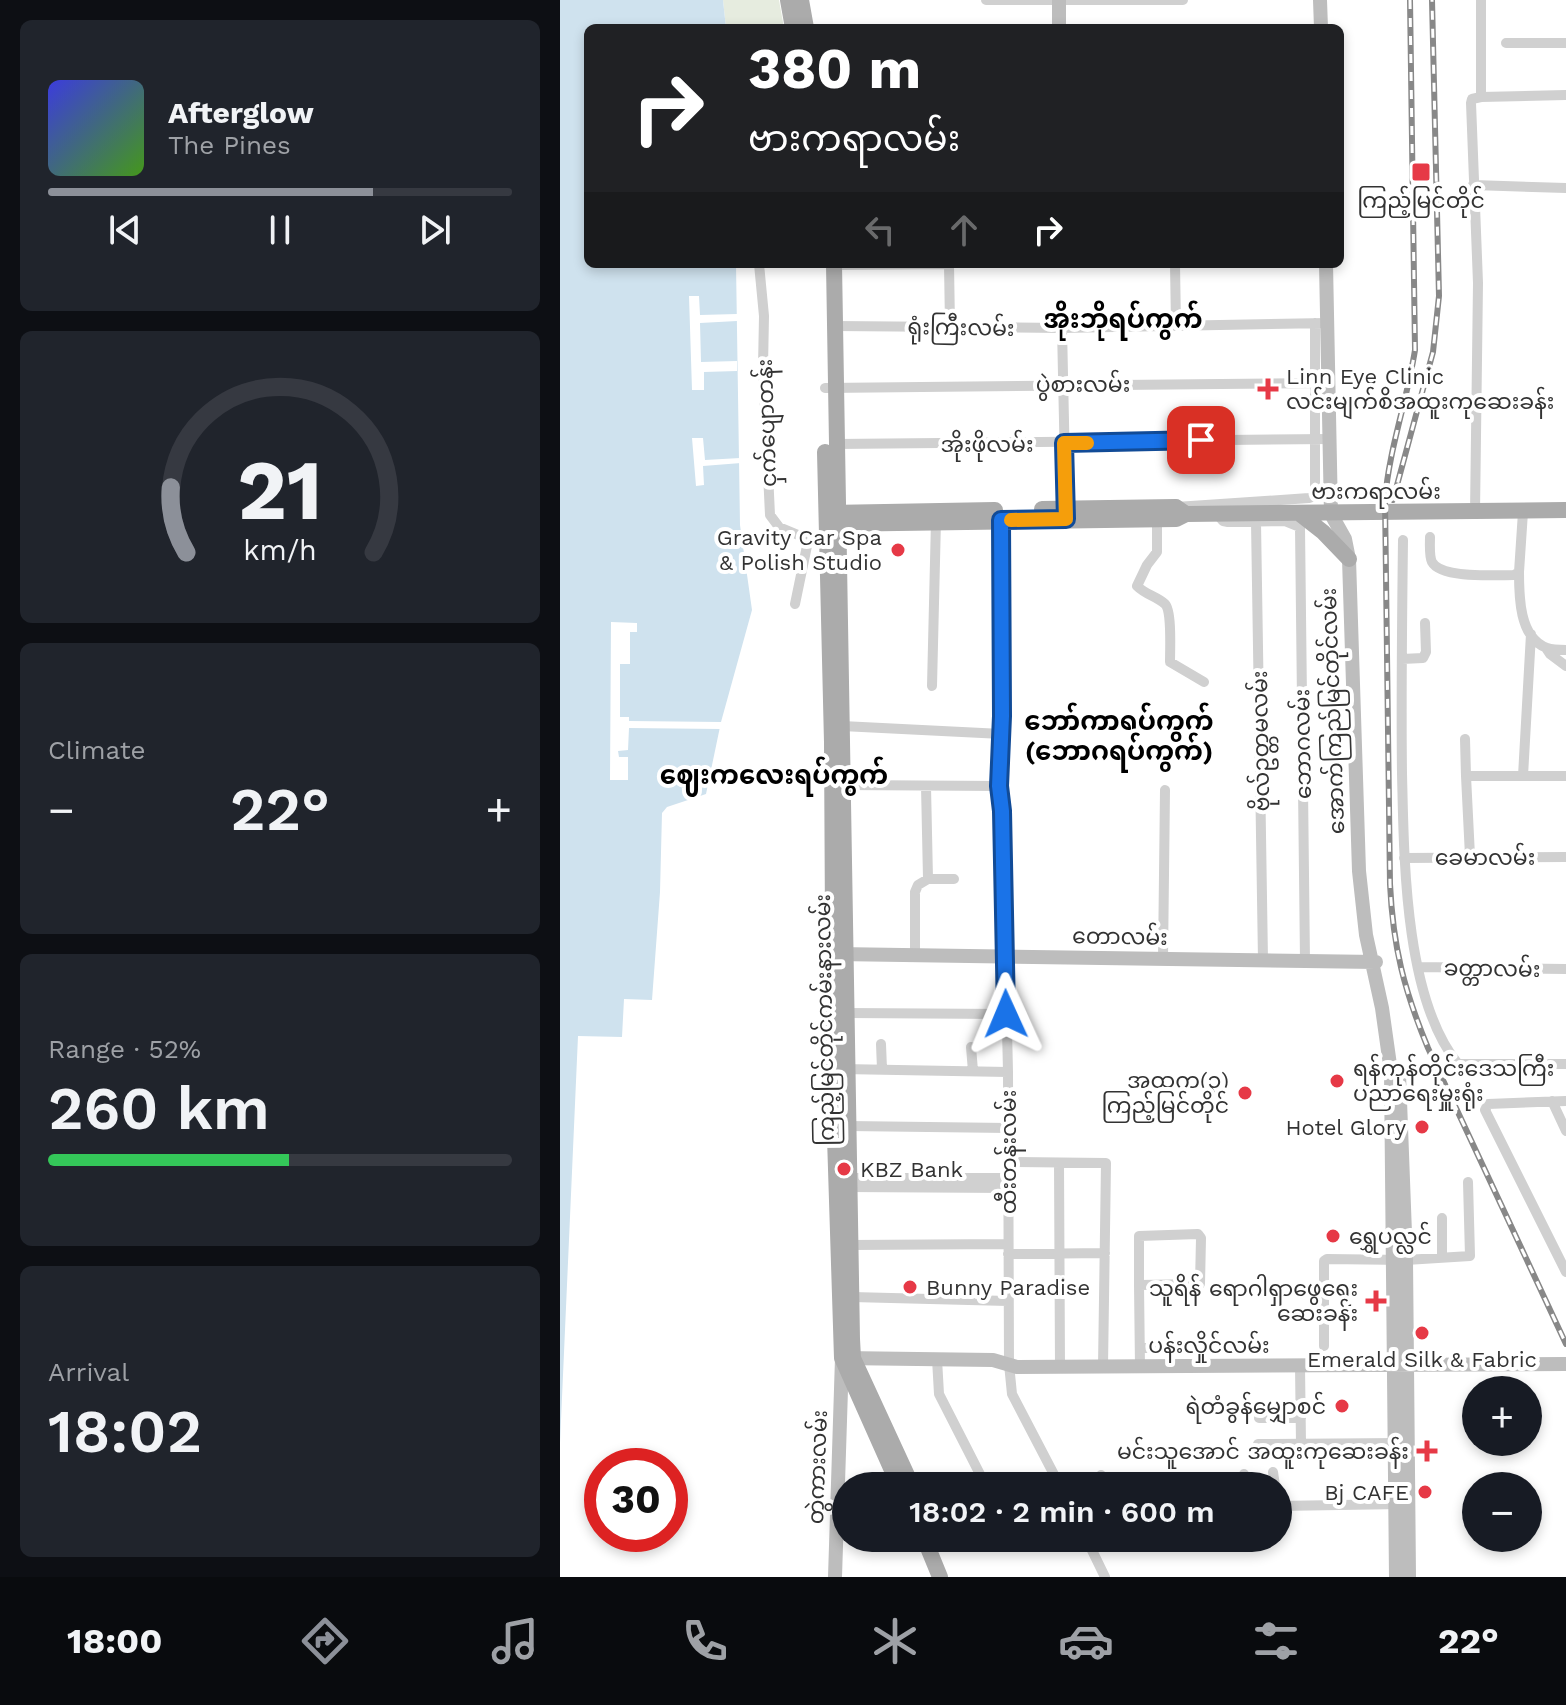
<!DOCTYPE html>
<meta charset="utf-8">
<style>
:root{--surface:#171b24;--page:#20242c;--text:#f1f3f6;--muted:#9ea1a6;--line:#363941;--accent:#8c9099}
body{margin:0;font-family:"Work Sans","Noto Sans Myanmar",sans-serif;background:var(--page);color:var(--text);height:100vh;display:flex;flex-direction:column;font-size:30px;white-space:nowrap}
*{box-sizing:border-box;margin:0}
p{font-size:26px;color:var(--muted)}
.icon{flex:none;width:44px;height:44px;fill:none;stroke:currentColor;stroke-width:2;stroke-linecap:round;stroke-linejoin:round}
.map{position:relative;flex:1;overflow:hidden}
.side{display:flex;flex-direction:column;gap:20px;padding:20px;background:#0d0f14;width:560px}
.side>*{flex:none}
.guide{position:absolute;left:24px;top:24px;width:760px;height:244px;border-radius:12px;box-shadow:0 4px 12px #0003;background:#202124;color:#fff;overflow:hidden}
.buttons{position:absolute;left:902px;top:1376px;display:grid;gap:16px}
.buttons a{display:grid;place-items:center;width:80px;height:80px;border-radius:50%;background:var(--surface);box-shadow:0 4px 12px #0003;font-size:40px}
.speed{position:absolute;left:24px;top:1448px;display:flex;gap:16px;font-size:40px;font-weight:700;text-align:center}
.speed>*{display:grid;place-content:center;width:104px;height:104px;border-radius:50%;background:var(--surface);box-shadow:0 4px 12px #0003;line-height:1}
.speed .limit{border:12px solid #d22;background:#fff;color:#111}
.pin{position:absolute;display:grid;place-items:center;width:68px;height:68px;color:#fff;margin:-34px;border-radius:16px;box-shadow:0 4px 12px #0006}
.me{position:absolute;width:88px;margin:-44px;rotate:359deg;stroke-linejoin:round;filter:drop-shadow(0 0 6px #0008)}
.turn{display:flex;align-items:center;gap:28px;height:168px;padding:0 32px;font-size:36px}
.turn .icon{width:104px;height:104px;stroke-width:2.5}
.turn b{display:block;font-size:56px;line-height:68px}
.lanes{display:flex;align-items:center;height:76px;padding:0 32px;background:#0003;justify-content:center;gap:40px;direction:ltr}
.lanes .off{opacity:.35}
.big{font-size:60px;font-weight:600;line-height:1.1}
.side .card{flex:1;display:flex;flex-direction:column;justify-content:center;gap:12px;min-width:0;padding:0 28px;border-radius:12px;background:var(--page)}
.side .dial{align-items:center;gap:0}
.dial svg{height:208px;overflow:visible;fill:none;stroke:var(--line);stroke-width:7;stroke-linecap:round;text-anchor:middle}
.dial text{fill:var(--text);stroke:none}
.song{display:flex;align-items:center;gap:24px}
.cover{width:96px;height:96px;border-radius:12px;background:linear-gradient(135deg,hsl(240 70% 55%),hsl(100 70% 35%))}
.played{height:8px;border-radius:4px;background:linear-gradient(90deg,var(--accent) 70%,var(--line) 70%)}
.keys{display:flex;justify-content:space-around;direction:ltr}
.heat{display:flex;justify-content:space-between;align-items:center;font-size:44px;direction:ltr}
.charge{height:12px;border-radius:6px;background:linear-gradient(90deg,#34c759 52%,var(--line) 0)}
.trip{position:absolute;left:272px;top:1472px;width:460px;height:80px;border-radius:40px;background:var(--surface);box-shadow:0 4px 12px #0003;font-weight:600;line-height:80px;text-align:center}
.dock{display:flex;height:128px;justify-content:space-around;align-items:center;background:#090b0e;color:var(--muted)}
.dock .icon{width:56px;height:56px}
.dock .current{color:var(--accent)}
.dock b{font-size:36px;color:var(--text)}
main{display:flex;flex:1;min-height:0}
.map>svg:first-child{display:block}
.green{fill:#e6ecdf}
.water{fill:#cfe2ee}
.pier{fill:#fff}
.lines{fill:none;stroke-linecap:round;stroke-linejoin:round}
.street{stroke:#d0d0d0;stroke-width:10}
.secondary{stroke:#bdbdbd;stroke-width:14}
.primary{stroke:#ababab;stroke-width:16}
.rail-casing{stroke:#888;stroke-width:6}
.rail{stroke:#fff;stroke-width:3;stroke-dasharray:9;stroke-linecap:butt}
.route-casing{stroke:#114b97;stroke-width:20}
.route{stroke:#1a73e8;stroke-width:14}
.slow{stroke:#f59e0b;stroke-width:14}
.poi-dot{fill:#e63946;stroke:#fff;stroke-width:3}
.labels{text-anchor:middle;stroke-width:8;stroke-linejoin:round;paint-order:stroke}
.poi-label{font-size:22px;fill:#333;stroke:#fff;text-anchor:end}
.street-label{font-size:22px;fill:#333;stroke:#fff}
.quarter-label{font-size:26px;font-weight:bold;fill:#000;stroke:#fff}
</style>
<main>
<section class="side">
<div class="card">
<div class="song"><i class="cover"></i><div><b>Afterglow</b><p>The Pines</p></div></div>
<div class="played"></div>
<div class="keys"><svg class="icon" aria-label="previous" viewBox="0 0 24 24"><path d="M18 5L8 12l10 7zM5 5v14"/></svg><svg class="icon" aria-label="pause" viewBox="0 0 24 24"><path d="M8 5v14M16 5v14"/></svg><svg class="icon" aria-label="next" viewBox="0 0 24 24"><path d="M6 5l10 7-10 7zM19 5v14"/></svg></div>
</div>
<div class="card dial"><svg viewBox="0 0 100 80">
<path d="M14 69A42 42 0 1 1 86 69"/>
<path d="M14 69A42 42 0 0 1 8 44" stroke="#8c9099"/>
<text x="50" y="56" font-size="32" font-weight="700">21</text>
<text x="50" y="72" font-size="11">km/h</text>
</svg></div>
<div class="card"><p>Climate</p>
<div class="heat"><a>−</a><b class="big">22°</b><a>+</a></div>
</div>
<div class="card"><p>Range · 52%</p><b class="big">260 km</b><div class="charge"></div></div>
<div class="card"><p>Arrival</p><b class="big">18:02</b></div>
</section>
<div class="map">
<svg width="1006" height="1577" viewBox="0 0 1006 1577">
<rect width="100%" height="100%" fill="#fff"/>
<!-- green -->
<path class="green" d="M 163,0 L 219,0 L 224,28 L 166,28 Z"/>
<!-- water -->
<path class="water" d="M 0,0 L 163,0 L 166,28 L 28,28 L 28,264 L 176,264 L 180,525 L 192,610 L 161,722 L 146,794 L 107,807 L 102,813 L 100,892 L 92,1000 L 64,999 L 62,1037 L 18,1036 L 0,1443 Z"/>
<!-- pier -->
<path class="pier" d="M 129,296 L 139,296 L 140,315 L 177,314 L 177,321 L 140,323 L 141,362 L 177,361 L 177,371 L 144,372 L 144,390 L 132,390 Z
M 132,438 L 143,438 L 145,460 L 180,458 L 181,463 L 143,466 L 144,485 L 136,486 Z
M 51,622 L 77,623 L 77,632 L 70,632 L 70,664 L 60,664 L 60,717 L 69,717 L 69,721 L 161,722 L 161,729 L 69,728 L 68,750 L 58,751 L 59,757 L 68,757 L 68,780 L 50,780 Z"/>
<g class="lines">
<!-- street -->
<path class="street" d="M 426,0 L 623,0
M 946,43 L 1006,43
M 921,97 L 921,0
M 913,185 L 1006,188
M 199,264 L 204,316 L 203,367 L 210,515 L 219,527 L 267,547
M 389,264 L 390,326
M 615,264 L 616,326
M 274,265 L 389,264
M 274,326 L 502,328 L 767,323
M 502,328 L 506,514
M 265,388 L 770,383
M 276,444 L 770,439
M 616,507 L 749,498 L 755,496 L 755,323
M 915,513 L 918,283 L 911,103 L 912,99 L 921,97 L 1006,95
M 657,514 L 663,521 L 668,522 L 725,521 L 740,527 L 745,961
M 441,516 L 442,734 L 439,786 L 442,811 L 448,1072 L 449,1364 L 452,1394 L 500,1486
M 597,519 L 597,552 L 587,565 L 577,586 C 586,595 596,596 605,604 C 612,611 610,650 610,662 L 644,682
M 696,522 L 703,960
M 870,537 C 870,544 869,556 872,562 C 881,579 937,575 954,575 L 959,572 C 959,596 959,638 987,648 C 992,650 1000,650 1006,650
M 843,540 C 842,618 841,696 842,773 C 844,856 844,998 898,1064 L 1006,1064
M 959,572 L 963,512
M 235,604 L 248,541
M 986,648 L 990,654 L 1006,666
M 842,659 L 863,658 L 866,652 L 865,623
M 372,686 L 376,520
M 282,726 L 442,734
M 905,739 L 906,776
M 963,776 L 971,634
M 281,785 L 439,786
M 910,856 L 906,776 L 1006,776
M 844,858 L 1006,857
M 368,879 L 394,879
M 355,954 L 355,892 L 358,885 L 368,879 L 366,786
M 603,958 L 605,790
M 859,967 L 1006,969
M 286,1013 L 446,1014
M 321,1044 L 322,1069
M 411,1047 L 413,1071
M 282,1069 L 448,1072
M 992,1101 L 1006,1131
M 1006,1101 L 928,1104 L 925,1110 L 1006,1272
M 288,1126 L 448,1128
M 448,1162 L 546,1163 L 543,1367
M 499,1163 L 500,1367
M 288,1178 L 448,1178
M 288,1187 L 448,1188
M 882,1218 L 882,1258
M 638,1234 L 641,1238 L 640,1284 L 579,1285 L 579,1236 Z
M 290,1245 L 448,1244
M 448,1254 L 545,1253
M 579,1285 L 580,1367
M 292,1297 L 448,1301
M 764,1346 L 764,1261 L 767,1259 L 846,1260 L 910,1256 L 908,1182
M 580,1348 L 607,1348
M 377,1359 L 379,1394 L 426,1486
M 740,1366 L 741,1444
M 699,1418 L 741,1418
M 698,1444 L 840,1443
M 713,1472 L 715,1486
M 684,1474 L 685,1486
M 537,1486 L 541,1475
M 718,1506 L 842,1504
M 526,1538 L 545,1577"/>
<!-- secondary -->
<path class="secondary" d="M 499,0 L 499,28
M 760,0 L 761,28
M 766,264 L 771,514 L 785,539 L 789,559 L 799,871 L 806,935 L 822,1008 L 831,1072 L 836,1577
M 277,954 L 816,962
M 839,1074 L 846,1260 L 849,1577
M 275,1577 L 282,1358 L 433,1360 L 457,1367 L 1006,1364"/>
<!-- primary -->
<path class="primary" d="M 228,0 L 233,28
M 241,0 L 246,28
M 274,264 L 292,1339 L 293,1358 L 352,1486
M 265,452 L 272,742 L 274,1106 L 282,1358 L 339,1486
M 482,509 L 616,507 L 626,514
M 270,513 L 435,510
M 740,514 L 763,532 L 789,559
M 269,524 L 616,519 L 626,514 L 1006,510
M 364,1538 L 380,1577"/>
<!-- rail casing -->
<g class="rail-casing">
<path id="rail" d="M 850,0 L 855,350 C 847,401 829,449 825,500 L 830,884 C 833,947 844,990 868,1048 L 1006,1344
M 833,500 L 873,352 L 879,296 L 872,0"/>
</g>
<!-- rail -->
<use href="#rail" class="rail"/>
</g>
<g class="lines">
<!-- route casing -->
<g class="route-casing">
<path id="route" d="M 446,1014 L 442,811 L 439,786 L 442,716 L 441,520 L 506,519 L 504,443 L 641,440"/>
</g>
<!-- route -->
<use href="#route" class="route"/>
<!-- slow -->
<path class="slow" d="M 451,520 L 506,519 L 504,443 L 527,443"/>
</g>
<!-- markers -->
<g class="poi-dot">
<rect x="851" y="162" width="20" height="20" rx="4"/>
<path d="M704 377h8v8h8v8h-8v8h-8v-8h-8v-8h8z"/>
<circle cx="338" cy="550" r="8"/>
<circle cx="777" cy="1081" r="8"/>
<circle cx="685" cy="1093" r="8"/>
<circle cx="862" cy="1127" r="8"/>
<circle cx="284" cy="1169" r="8"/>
<circle cx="773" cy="1236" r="8"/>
<circle cx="350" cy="1287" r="8"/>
<path d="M812 1289h8v8h8v8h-8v8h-8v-8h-8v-8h8z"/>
<circle cx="862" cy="1333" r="8"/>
<circle cx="782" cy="1406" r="8"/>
<path d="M863 1439h8v8h8v8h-8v8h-8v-8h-8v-8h8z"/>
<circle cx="865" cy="1492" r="8"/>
</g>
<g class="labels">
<!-- poi labels -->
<g class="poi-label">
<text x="861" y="208" text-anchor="middle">ကြည့်မြင်တိုင်</text>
<text x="726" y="384" text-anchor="start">Linn Eye Clinic<tspan x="726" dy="25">လင်းမျက်စိအထူးကုဆေးခန်း</tspan></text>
<text x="322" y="545">Gravity Car Spa<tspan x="322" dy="25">&amp; Polish Studio</tspan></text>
<text x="793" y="1076" text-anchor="start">ရန်ကုန်တိုင်းဒေသကြီး<tspan x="793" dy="25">ပညာရေးမှူးရုံး</tspan></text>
<text x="669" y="1088">အထက(၃)<tspan x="669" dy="25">ကြည့်မြင်တိုင်</tspan></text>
<text x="846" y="1135">Hotel Glory</text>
<text x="300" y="1177" text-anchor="start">KBZ Bank</text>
<text x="789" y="1244" text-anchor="start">ရွှေပလ္လင်</text>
<text x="366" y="1295" text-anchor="start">Bunny Paradise</text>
<text x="798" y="1296">သူရိန် ရောဂါရှာဖွေရေး<tspan x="798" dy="25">ဆေးခန်း</tspan></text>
<text x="862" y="1367" text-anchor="middle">Emerald Silk &amp; Fabric</text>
<text x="766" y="1414">ရဲတံခွန်မျှောစင်</text>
<text x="849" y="1459">မင်းသူအောင် အထူးကုဆေးခန်း</text>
<text x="849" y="1500">Bj CAFE</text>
</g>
<!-- street labels -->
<g class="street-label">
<text transform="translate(401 327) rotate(1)" y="8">ရုံးကြီးလမ်း</text>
<text x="523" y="392">ပွဲစားလမ်း</text>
<text transform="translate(206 423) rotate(-92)" y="8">ငှက်ပျောတန်း</text>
<text x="427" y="452">အိုးဖိုလမ်း</text>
<text x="816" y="499">ဗားကရာလမ်း</text>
<text transform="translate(772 711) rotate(-92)" y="8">အောက်ကြည်မြင်တိုင်လမ်း</text>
<text transform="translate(700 741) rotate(-91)" y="8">ဗိုလ်ဥတ္တမလမ်း</text>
<text transform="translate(742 744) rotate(-91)" y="8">ဘောဂလမ်း</text>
<text x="925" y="865">ခေမာလမ်း</text>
<text transform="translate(560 936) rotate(1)" y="8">တောလမ်း</text>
<text transform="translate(932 968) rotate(1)" y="8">ခတ္တာလမ်း</text>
<text transform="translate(264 1020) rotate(-91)" y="8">ကြည့်မြင်တိုင်ကမ်းနားလမ်း</text>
<text transform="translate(448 1152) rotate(-90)" y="8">ထီးတန်းလမ်း</text>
<text x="649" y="1353">ပန်းလှိုင်လမ်း</text>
<text transform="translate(257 1467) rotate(-88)" y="8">တွဲကားလမ်း</text>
</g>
<!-- quarter labels -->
<g class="quarter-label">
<text x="563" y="328">အိုးဘိုရပ်ကွက်</text>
<text x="559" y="730">ဘော်ကာရပ်ကွက်<tspan x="559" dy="30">(ဘောဂရပ်ကွက်)</tspan></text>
<text x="214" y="784">ဈေးကလေးရပ်ကွက်</text>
</g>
</g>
</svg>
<div class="buttons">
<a>+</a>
<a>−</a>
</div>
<div class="speed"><div class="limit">30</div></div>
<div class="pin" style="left:641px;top:440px;background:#d93025"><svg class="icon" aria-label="arrive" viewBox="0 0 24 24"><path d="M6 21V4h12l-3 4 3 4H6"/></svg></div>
<svg class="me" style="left:446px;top:1014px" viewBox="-20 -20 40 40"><path d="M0-17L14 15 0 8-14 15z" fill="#1a73e8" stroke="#fff" stroke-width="4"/></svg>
<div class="trip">18:02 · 2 min · 600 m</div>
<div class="guide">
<div class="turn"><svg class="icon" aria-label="right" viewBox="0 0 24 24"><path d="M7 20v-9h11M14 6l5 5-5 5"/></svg><div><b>380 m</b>ဗားကရာလမ်း</div></div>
<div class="lanes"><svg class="icon off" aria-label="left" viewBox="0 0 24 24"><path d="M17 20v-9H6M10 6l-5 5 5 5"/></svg><svg class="icon off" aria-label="ahead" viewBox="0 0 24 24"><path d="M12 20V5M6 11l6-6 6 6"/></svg><svg class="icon" aria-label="right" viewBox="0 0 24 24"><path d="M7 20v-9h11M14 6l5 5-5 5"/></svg></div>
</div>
</div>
</main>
<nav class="dock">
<b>18:00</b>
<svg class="icon current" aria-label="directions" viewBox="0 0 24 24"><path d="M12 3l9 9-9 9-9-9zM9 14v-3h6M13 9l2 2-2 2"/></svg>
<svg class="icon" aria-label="music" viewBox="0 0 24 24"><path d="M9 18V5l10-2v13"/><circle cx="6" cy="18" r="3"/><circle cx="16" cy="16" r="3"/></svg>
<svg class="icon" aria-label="phone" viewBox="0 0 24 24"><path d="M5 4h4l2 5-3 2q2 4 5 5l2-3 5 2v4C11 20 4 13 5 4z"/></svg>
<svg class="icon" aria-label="climate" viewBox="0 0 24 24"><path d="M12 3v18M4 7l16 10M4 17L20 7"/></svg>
<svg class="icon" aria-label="car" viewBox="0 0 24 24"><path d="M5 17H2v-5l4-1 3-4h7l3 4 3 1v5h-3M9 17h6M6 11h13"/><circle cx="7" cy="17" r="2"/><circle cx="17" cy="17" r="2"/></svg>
<svg class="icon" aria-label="filters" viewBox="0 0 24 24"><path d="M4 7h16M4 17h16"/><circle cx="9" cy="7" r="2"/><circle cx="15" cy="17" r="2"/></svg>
<b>22°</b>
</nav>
